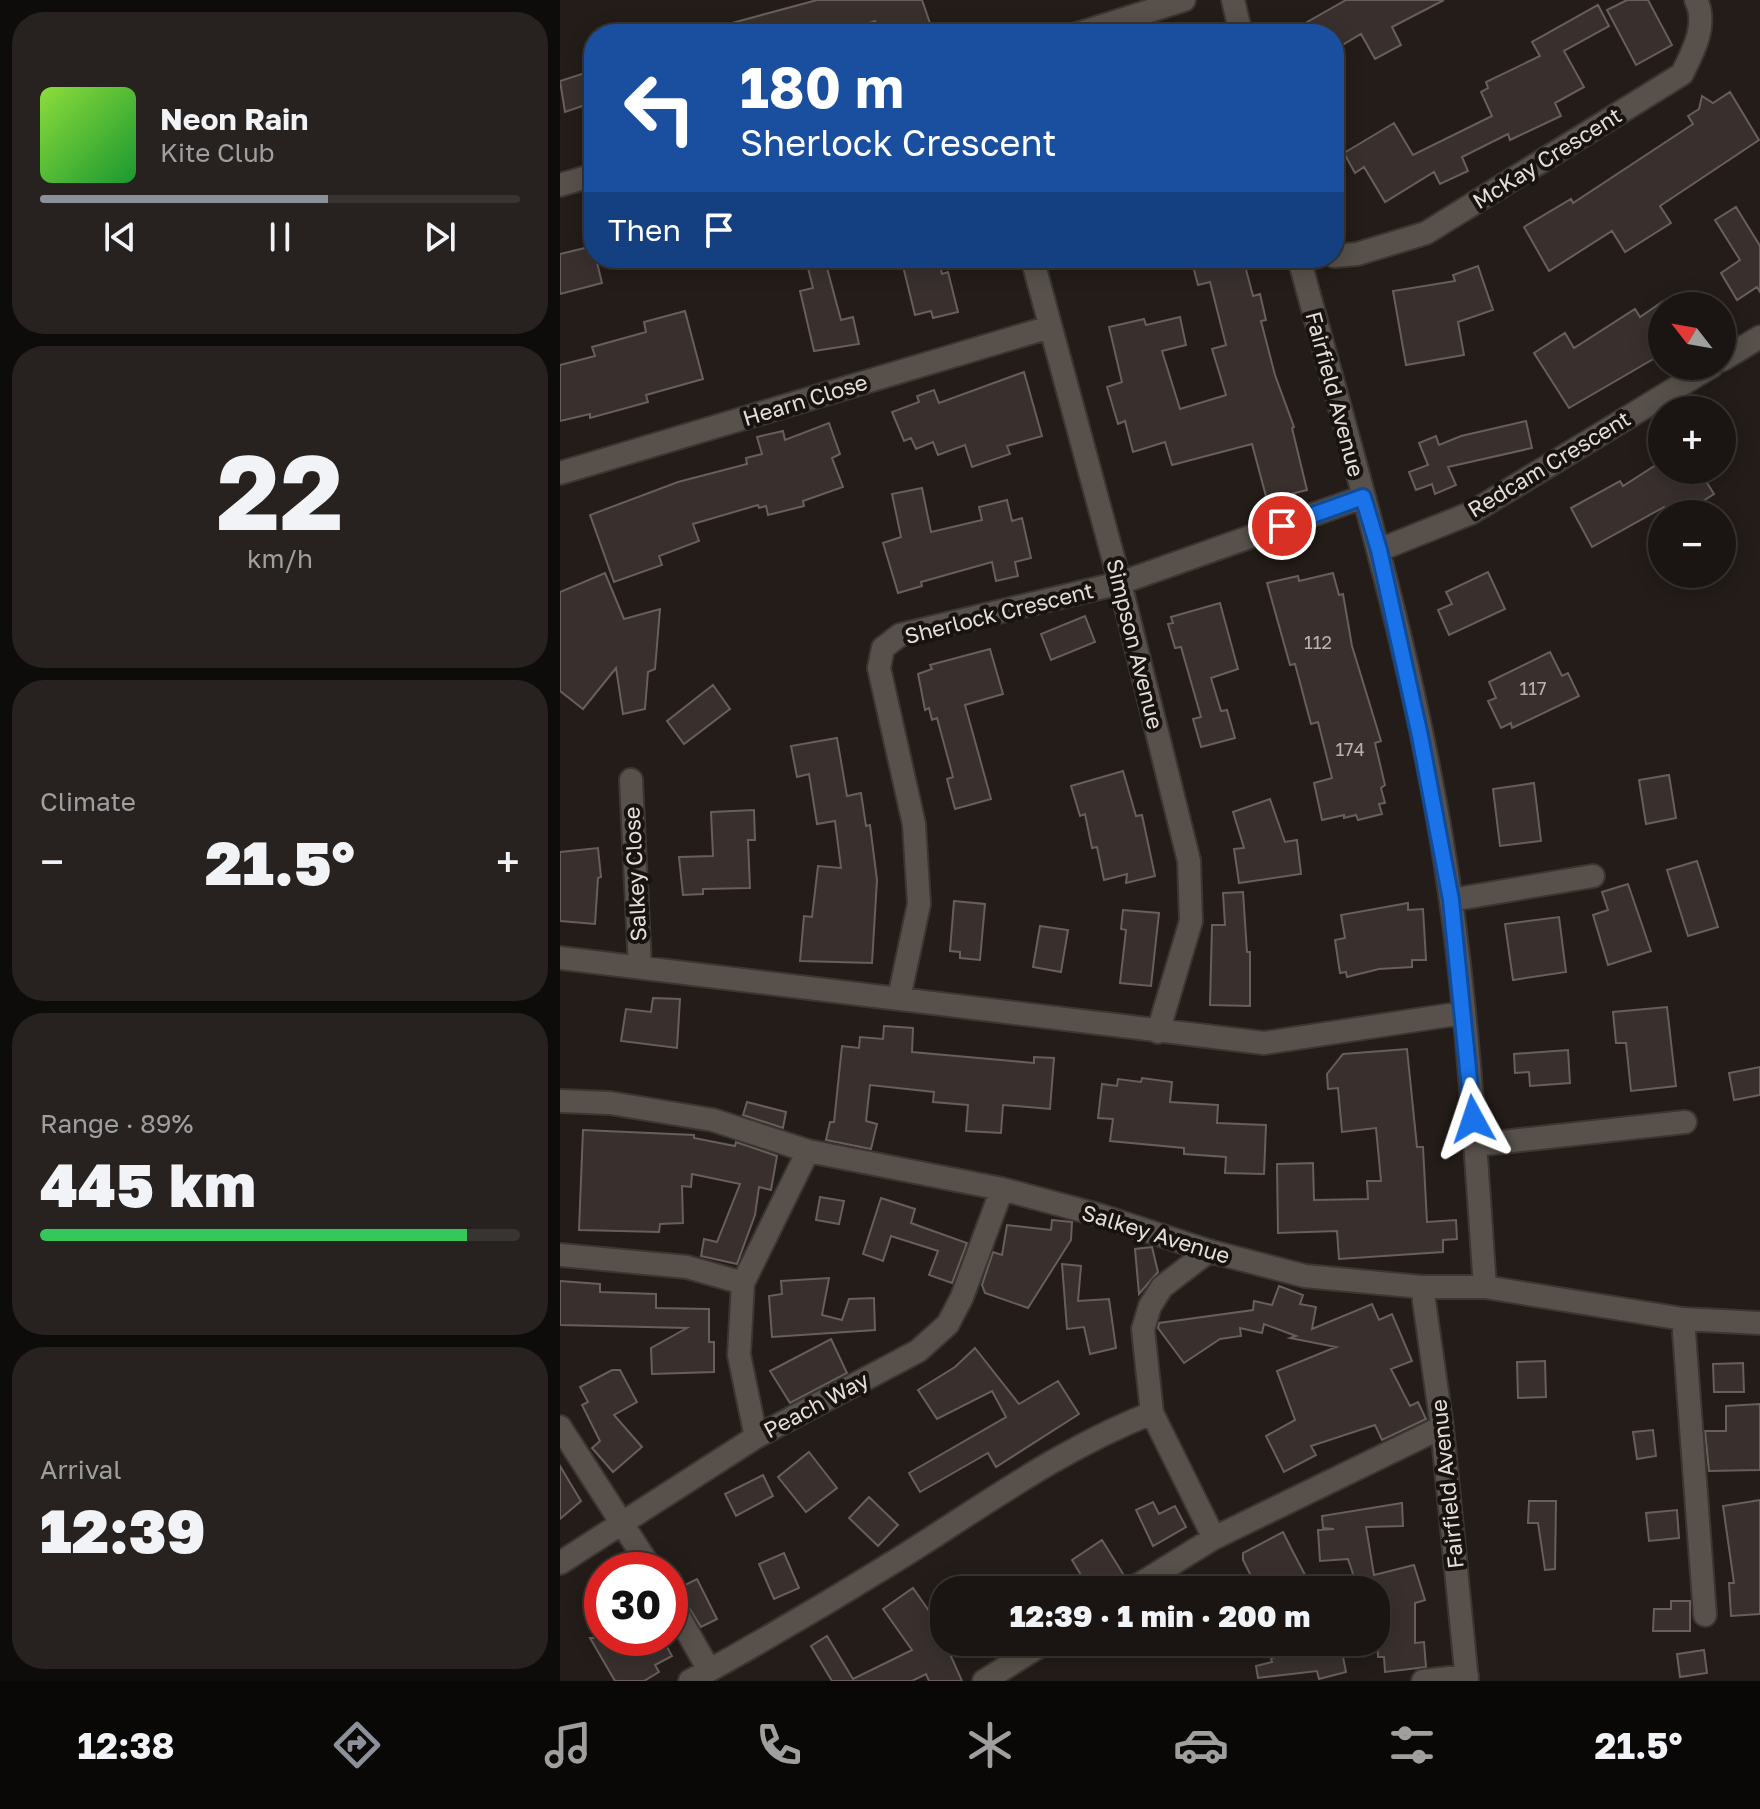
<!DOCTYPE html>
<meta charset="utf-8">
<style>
:root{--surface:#1a1512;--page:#272220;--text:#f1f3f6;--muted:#9f9f9f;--line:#383432;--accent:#8c9099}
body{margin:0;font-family:"Golos Text",sans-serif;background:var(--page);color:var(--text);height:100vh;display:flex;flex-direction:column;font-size:30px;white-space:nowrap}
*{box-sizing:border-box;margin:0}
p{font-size:26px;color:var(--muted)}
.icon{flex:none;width:44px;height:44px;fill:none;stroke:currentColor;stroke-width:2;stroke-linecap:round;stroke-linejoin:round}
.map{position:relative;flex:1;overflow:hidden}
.details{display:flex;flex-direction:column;gap:12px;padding:12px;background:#0e0c0a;width:560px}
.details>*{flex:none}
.top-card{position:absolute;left:24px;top:24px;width:760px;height:244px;border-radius:32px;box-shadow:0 4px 20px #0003,0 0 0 2px var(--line);background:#1a4fa0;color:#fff;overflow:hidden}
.needle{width:52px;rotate:301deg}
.tools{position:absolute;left:1088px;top:292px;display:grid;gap:16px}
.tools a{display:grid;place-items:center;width:88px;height:88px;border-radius:50%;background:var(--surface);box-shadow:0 4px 20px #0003,0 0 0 2px var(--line);font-size:40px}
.speed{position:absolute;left:24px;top:1552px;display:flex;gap:16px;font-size:40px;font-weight:700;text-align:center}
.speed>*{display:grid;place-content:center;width:104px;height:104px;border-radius:50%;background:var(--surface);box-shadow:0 4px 20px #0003,0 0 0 2px var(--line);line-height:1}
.speed .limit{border:12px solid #d22;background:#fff;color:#111}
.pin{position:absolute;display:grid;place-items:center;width:68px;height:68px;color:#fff;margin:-34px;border:4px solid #fff;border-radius:50%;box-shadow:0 2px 8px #0007}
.me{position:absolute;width:88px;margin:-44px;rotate:355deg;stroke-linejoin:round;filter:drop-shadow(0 0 6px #0008)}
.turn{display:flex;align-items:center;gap:28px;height:168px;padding:0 24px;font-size:36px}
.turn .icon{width:104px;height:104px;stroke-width:2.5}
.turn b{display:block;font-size:56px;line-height:68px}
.then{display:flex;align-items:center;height:76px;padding:0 24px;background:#0003;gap:16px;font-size:30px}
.big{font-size:60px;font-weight:800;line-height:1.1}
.details .card{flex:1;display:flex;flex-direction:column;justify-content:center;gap:12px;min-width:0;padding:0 28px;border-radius:32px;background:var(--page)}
.details .dial{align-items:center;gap:0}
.dial b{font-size:104px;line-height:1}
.song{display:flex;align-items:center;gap:24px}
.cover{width:96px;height:96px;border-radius:12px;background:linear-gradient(135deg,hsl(90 70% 55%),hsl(130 70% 35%))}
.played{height:8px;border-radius:4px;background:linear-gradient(90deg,var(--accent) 60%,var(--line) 60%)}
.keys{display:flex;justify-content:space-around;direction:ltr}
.heat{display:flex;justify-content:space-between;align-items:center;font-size:44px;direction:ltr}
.charge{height:12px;border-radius:6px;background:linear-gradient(90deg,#34c759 89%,var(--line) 0)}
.trip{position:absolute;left:370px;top:1576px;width:460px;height:80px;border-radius:32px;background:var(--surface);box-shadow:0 4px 20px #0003,0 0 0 2px var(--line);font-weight:800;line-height:80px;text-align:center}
.dock{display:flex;height:128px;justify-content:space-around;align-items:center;background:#0a0807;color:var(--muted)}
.dock .icon{width:56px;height:56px}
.dock .active{color:var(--accent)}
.dock b{font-size:36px;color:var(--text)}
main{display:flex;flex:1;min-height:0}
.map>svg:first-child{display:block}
.building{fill:#39302e;stroke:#685e5c;stroke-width:2}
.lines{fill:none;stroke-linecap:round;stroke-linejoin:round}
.minor-casing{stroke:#3b3633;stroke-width:26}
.minor{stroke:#58514b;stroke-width:22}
.route-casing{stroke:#114b97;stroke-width:20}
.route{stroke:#1a73e8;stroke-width:14}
.labels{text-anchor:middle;stroke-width:8;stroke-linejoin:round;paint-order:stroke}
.number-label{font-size:18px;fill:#b8b2b0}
.street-label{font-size:22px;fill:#e3dedb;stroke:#19130f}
</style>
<main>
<section class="details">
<div class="card">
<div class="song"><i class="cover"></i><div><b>Neon Rain</b><p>Kite Club</p></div></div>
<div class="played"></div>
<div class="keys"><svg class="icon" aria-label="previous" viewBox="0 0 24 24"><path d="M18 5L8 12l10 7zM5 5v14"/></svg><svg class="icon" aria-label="pause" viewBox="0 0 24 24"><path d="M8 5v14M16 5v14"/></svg><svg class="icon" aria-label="next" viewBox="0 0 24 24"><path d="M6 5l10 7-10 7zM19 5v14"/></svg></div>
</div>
<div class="card dial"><b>22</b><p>km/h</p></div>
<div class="card"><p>Climate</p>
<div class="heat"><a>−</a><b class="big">21.5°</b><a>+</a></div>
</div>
<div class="card"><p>Range · 89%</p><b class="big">445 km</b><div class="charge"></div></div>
<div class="card"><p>Arrival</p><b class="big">12:39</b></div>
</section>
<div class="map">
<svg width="1200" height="1681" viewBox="0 0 1200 1681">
<rect width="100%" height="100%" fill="#231c18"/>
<!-- building -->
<path class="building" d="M 257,0 L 362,0 L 372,29 L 350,34 L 348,28 L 319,34 L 315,21 L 276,34 L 162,34 L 161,26 Z
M 786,0 L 884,0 L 832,27 L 841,45 L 815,59 L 801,34 L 774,50 L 774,34 L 726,34 Z
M 1067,0 L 1088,0 L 1112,45 L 1076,65 L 1047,10 Z
M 1038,5 L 1049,26 L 1004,51 L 1024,87 L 995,103 L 1001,116 L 950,140 L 948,134 L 902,157 L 908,171 L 880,184 L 874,172 L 825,202 L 804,167 L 795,173 L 784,153 L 834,123 L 853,155 L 932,116 L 921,92 L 928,88 L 926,82 L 980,56 L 972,42 Z
M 34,70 L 34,102 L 5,112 L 0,81 Z
M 1170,92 L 1199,140 L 1100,206 L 1111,223 L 1065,252 L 1052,231 L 989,271 L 964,227 L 1011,199 L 1013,203 L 1133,124 L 1128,116 L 1139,109 L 1142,96 L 1153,103 Z
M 1176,207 L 1200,246 L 1200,292 L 1197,287 L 1177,300 L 1161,273 L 1180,260 L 1155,220 Z
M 33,246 L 42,283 L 0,294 L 0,254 Z
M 341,258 L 378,258 L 382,274 L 388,272 L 398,312 L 373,318 L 371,311 L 355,315 Z
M 637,258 L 683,258 L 693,296 L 700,294 L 706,320 L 701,321 L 715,375 L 734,427 L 732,428 L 747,490 L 707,500 L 692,444 L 612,465 L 605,442 L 573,452 L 565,421 L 558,424 L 547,387 L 562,382 L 549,327 L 584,319 L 586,325 L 620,317 L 626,345 L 602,351 L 620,409 L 666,395 L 652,349 L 666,345 L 650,282 L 638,285 L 633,266 L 638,265 Z
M 266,264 L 281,320 L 293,317 L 299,344 L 254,351 L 240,291 L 253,288 L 248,268 Z
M 918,266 L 933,310 L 898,322 L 904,355 L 846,365 L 833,291 L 895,281 L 893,275 Z
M 1102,302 L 1102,354 L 1009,408 L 974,353 L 1005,333 L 1014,348 L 1075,309 L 1080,317 Z
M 125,311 L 143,379 L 86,395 L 88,402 L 30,418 L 30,414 L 0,421 L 0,365 L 35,356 L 32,347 L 86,332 L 84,322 Z
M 464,372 L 482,436 L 447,446 L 450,454 L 412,467 L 405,445 L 378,455 L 373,442 L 356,449 L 351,438 L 344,441 L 332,412 L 359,402 L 357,396 L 374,390 L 379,403 Z
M 966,421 L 972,448 L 888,467 L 896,485 L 875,494 L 872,484 L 856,490 L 849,472 L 868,465 L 859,443 L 876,436 L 879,445 L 901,436 Z
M 269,423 L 280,454 L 272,458 L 283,487 L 243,501 L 244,506 L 208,515 L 206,506 L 199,508 L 198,505 L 133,524 L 139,541 L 99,556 L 102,565 L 54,582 L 30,515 L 118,482 L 187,464 L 186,458 L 202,454 L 197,437 L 223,431 L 225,440 Z
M 1102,461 L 1102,470 L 1139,470 L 1154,494 L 1123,514 L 1109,514 L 1104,507 L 1032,547 L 1011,508 L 1060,481 L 1063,486 Z
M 362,488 L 371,532 L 422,520 L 419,507 L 447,500 L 452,521 L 462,518 L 471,558 L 455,562 L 458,576 L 436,581 L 432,562 L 361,582 L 362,586 L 338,593 L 323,543 L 341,537 L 332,494 Z
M 928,572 L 945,609 L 889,635 L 878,610 L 892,604 L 886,592 Z
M 45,573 L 64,619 L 100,609 L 95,669 L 88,672 L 85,709 L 63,714 L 56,668 L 23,709 L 0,691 L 0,592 Z
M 773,573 L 779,595 L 783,594 L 792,646 L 821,741 L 815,743 L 825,785 L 821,788 L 825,803 L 819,804 L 822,814 L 798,820 L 796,815 L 784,818 L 784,815 L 762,820 L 754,783 L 772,778 L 758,722 L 751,724 L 735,664 L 730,665 L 707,583 L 738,576 L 739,581 Z
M 660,603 L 678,669 L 651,678 L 661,711 L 667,710 L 675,738 L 641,747 L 633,719 L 641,717 L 621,647 L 615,648 L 608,624 L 613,623 L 611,617 Z
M 525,616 L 535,642 L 491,660 L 481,634 Z
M 430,649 L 443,694 L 405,705 L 431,799 L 395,809 L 387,779 L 393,777 L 377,718 L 372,720 L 369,708 L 365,710 L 358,674 L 372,669 L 370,665 Z
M 990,652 L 1002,676 L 1008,673 L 1019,696 L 952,728 L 951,723 L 941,728 L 928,701 L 936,698 L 929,682 Z
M 153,685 L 170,709 L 124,744 L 107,721 Z
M 277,738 L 287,796 L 301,793 L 306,826 L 310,825 L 317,880 L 312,963 L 240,961 L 244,916 L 252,917 L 258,866 L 281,868 L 275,821 L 257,824 L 249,774 L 237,777 L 231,746 Z
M 563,771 L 576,816 L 582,815 L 595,876 L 566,883 L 567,874 L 544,880 L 537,847 L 532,848 L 525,814 L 520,816 L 511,786 Z
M 1109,775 L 1116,818 L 1086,824 L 1079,780 Z
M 974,783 L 981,841 L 940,846 L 933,789 Z
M 710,799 L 725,842 L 737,840 L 741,874 L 679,883 L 674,849 L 684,848 L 673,812 Z
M 194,810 L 195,840 L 188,840 L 190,888 L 143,889 L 143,894 L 123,895 L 119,857 L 153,856 L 151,812 Z
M 38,848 L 41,877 L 38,878 L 35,924 L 0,921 L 0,852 Z
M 1137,861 L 1158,927 L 1128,936 L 1107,870 Z
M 1068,884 L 1091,951 L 1048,965 L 1033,915 L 1048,910 L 1042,892 Z
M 683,892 L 687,952 L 690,952 L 690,1006 L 650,1005 L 652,925 L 665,925 L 663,893 Z
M 394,901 L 425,904 L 420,960 L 400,958 L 400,952 L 390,951 Z
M 848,903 L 848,910 L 863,909 L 866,960 L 852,960 L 852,967 L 819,969 L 787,977 L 786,972 L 780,973 L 775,940 L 785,938 L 781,915 Z
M 563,910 L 599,913 L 591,986 L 560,983 L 566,930 L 561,929 Z
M 999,917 L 1006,972 L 953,980 L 945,924 Z
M 480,926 L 508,930 L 501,972 L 473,967 Z
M 93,998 L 120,999 L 117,1048 L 61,1041 L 66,1009 L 91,1012 Z
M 1107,1007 L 1116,1086 L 1071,1091 L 1066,1043 L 1056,1043 L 1053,1012 Z
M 324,1026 L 353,1028 L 352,1052 L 474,1063 L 474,1057 L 494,1058 L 490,1109 L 443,1105 L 441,1133 L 406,1131 L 408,1105 L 373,1102 L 374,1092 L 310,1085 L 306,1121 L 317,1124 L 311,1149 L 266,1140 L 270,1122 L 274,1122 L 282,1046 L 299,1048 L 300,1037 L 323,1039 Z
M 847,1049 L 857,1147 L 863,1147 L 867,1222 L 896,1220 L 897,1239 L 883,1240 L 883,1252 L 779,1259 L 777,1231 L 718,1233 L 717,1164 L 753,1163 L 754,1200 L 808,1199 L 807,1181 L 821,1181 L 816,1128 L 782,1132 L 778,1088 L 768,1089 L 767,1074 L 783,1054 Z
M 1008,1050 L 1010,1083 L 970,1086 L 969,1072 L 955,1073 L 954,1054 Z
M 1200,1067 L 1200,1095 L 1174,1100 L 1169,1073 Z
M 582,1078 L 612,1082 L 610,1102 L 658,1105 L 657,1123 L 706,1125 L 704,1174 L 665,1173 L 666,1157 L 624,1154 L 624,1148 L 550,1141 L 553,1119 L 538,1118 L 542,1084 L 557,1086 L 558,1079 L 581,1082 Z
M 187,1102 L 226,1112 L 223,1128 L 183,1115 Z
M 23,1130 L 134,1135 L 134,1138 L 175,1146 L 176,1142 L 217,1156 L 211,1190 L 199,1187 L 195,1215 L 177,1264 L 141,1256 L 144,1239 L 157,1242 L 180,1184 L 132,1174 L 131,1187 L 122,1186 L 123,1223 L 100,1224 L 99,1232 L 19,1230 Z
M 260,1197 L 284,1201 L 279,1224 L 256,1220 Z
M 321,1198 L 355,1209 L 351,1223 L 407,1243 L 392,1283 L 369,1275 L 378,1251 L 331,1236 L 323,1261 L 303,1254 Z
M 492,1220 L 512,1222 L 511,1240 L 468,1308 L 425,1293 L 422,1285 L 433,1252 L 442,1255 L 447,1225 L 491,1230 Z
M 592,1247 L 598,1272 L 579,1294 L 575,1249 Z
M 502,1264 L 521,1266 L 518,1301 L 549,1299 L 556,1348 L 530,1354 L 524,1327 L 507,1329 Z
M 269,1278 L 262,1315 L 282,1320 L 289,1299 L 314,1298 L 315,1330 L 212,1337 L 209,1296 L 222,1294 L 221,1281 Z
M 0,1281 L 40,1284 L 40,1292 L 96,1294 L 96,1308 L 149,1309 L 149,1342 L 154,1342 L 154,1372 L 92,1374 L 91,1348 L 127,1328 L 0,1325 Z
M 719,1286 L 743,1295 L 740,1304 L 756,1307 L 752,1329 L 812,1304 L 819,1320 L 832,1314 L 852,1361 L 831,1369 L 850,1406 L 858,1402 L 866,1419 L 822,1440 L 815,1425 L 751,1446 L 756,1455 L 724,1472 L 706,1436 L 735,1420 L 717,1371 L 776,1347 L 730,1338 L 736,1336 L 704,1324 L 702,1333 L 680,1328 L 681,1336 L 660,1339 L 624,1363 L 598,1328 L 599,1323 L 693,1310 L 694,1301 L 712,1305 Z
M 271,1339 L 287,1373 L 230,1403 L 210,1371 Z
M 415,1348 L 459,1404 L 498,1381 L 519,1414 L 436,1467 L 428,1453 L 360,1492 L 349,1473 L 446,1417 L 432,1391 L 377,1419 L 358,1390 L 395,1367 Z
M 985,1361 L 986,1397 L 958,1398 L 957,1362 Z
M 1183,1363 L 1184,1392 L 1154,1392 L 1153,1364 Z
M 52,1370 L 60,1370 L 77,1402 L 54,1415 L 82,1447 L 53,1472 L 32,1448 L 40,1441 L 22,1405 L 28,1402 L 20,1387 Z
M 1200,1404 L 1200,1470 L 1149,1471 L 1145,1431 L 1166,1431 L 1166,1406 Z
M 1093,1430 L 1096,1456 L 1077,1459 L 1073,1432 Z
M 249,1452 L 277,1488 L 246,1512 L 218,1477 Z
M 0,1466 L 21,1501 L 0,1519 Z
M 203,1475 L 213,1496 L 176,1516 L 165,1494 Z
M 309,1497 L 338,1525 L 318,1546 L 289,1518 Z
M 1200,1500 L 1200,1614 L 1171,1616 L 1169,1583 L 1174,1583 L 1163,1506 Z
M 969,1501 L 996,1501 L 995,1569 L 985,1570 L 978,1523 L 968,1523 Z
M 593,1502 L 599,1514 L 615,1506 L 626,1527 L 593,1546 L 576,1510 Z
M 842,1503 L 843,1526 L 806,1527 L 814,1575 L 854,1565 L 865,1600 L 855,1603 L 855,1643 L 864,1642 L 866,1667 L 825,1672 L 824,1657 L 818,1657 L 816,1590 L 779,1590 L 779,1585 L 795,1580 L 788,1559 L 760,1561 L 758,1530 L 774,1529 L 763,1528 L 762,1516 Z
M 1117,1510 L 1119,1538 L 1089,1541 L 1086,1513 Z
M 723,1532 L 732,1550 L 753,1590 L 730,1590 L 724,1579 L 698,1590 L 683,1560 L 683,1553 Z
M 542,1540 L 565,1577 L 550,1590 L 530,1590 L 512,1560 Z
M 224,1553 L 239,1588 L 214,1599 L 199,1564 Z
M 137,1579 L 157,1619 L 141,1627 L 117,1589 Z
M 353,1588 L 374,1618 L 402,1681 L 369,1681 L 366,1674 L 352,1681 L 272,1681 L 251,1646 L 267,1636 L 293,1679 L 352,1650 L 323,1609 Z
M 1111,1601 L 1130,1601 L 1130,1631 L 1093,1631 L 1094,1609 L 1111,1609 Z
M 30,1638 L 102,1638 L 112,1656 L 95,1665 L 99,1672 L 84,1681 L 55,1681 Z
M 772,1647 L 781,1647 L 786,1672 L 759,1679 L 757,1671 L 698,1678 L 696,1666 L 712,1662 L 711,1658 Z
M 1144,1650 L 1147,1673 L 1120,1677 L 1117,1654 Z"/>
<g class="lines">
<!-- minor casing -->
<g class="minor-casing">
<path id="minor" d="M 673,0 L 681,34
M 517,34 L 624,0
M 0,185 L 34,175
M 774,256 L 797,254 L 866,233 L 1122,74 C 1133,52 1148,25 1136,0
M 472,258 L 560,583 L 629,861 L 631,921 L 598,1032
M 739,258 C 796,470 861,683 891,901 C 909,1029 916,1159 925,1287
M 1162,360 L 1200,337
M 0,473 L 490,327
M 819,550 L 911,513 L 1152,366
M 71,780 L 80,967
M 891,900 L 1033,876
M 0,958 L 704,1043 L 903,1013
M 339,998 L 359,904 L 354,824 L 319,668 L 323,648 L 340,635 L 560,583 L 803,497
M 0,1101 L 50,1103 L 153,1120 L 248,1151 L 442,1189 L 539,1215 L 649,1251 L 745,1276 L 862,1287 L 925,1287 L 1123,1319 L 1200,1323
M 915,1145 L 1125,1122
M 649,1251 L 602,1287 L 590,1306 L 583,1329 L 592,1413 L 654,1538
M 0,1255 L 127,1267 L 183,1283
M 862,1287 L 882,1427 L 907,1681
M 1123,1319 L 1145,1615
M 0,1427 L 92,1570
M 196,1437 L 179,1355 L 183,1283 L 248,1151
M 0,1563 L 196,1437 L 358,1351 L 388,1324 L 402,1297 L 442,1189
M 570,1590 L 654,1538 L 882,1427
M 110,1601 L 149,1670
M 130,1681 C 201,1642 271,1601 340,1558 C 423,1506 500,1449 592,1413
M 424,1681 L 486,1642
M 863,1681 L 907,1676"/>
</g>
<!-- minor -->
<use href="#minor" class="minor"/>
</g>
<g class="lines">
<!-- route casing -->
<g class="route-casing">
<path id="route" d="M 722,526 L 803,497 L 819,550 L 860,736 L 891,900 L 913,1119"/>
</g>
<!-- route -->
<use href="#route" class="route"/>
</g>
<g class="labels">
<!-- number labels -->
<g class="number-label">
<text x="758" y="649">112</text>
<text x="973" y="695">117</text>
<text x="790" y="756">174</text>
</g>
<!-- street labels -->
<g class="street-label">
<text transform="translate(987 158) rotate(-32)" y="8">McKay Crescent</text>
<text transform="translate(775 394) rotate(75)" y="8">Fairfield Avenue</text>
<text transform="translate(245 400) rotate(-17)" y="8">Hearn Close</text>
<text transform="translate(989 464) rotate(-31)" y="8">Redcam Crescent</text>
<text transform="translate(439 613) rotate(-14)" y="8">Sherlock Crescent</text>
<text transform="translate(575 644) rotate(76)" y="8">Simpson Avenue</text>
<text transform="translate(75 874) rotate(-93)" y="8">Salkey Close</text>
<text transform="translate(596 1234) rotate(17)" y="8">Salkey Avenue</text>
<text transform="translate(256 1405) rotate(-28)" y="8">Peach Way</text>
<text transform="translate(887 1484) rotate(-96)" y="8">Fairfield Avenue</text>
</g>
</g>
</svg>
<div class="tools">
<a><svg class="needle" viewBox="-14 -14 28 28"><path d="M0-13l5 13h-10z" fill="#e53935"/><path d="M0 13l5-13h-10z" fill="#9f9f9f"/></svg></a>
<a>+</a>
<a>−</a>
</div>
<div class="speed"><div class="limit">30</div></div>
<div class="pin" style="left:722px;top:526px;background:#d93025"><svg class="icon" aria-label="arrive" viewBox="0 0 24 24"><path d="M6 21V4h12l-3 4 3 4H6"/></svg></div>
<svg class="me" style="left:913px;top:1119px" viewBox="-20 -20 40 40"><path d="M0-17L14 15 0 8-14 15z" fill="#1a73e8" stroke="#fff" stroke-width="4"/></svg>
<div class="trip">12:39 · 1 min · 200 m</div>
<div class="top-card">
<div class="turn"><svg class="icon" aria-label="left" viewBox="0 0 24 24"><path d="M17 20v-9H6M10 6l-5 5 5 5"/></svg><div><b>180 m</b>Sherlock Crescent</div></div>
<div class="then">Then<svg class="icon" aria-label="arrive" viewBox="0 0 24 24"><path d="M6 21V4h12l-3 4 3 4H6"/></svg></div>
</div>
</div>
</main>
<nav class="dock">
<b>12:38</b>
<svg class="icon active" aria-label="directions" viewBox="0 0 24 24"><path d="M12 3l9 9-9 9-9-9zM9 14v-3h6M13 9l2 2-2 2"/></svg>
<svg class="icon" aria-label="music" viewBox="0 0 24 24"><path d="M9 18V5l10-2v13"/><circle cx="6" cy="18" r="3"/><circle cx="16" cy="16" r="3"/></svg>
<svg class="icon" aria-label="phone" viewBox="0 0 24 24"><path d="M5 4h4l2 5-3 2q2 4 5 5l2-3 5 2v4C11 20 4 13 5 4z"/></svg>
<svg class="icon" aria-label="climate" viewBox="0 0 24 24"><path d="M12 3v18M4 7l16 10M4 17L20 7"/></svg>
<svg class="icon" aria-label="car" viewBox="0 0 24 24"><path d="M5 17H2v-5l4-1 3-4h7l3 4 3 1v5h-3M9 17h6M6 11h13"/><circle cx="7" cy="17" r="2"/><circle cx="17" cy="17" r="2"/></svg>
<svg class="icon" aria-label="filters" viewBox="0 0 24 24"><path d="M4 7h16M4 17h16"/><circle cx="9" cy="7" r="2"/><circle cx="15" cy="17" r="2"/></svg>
<b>21.5°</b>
</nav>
